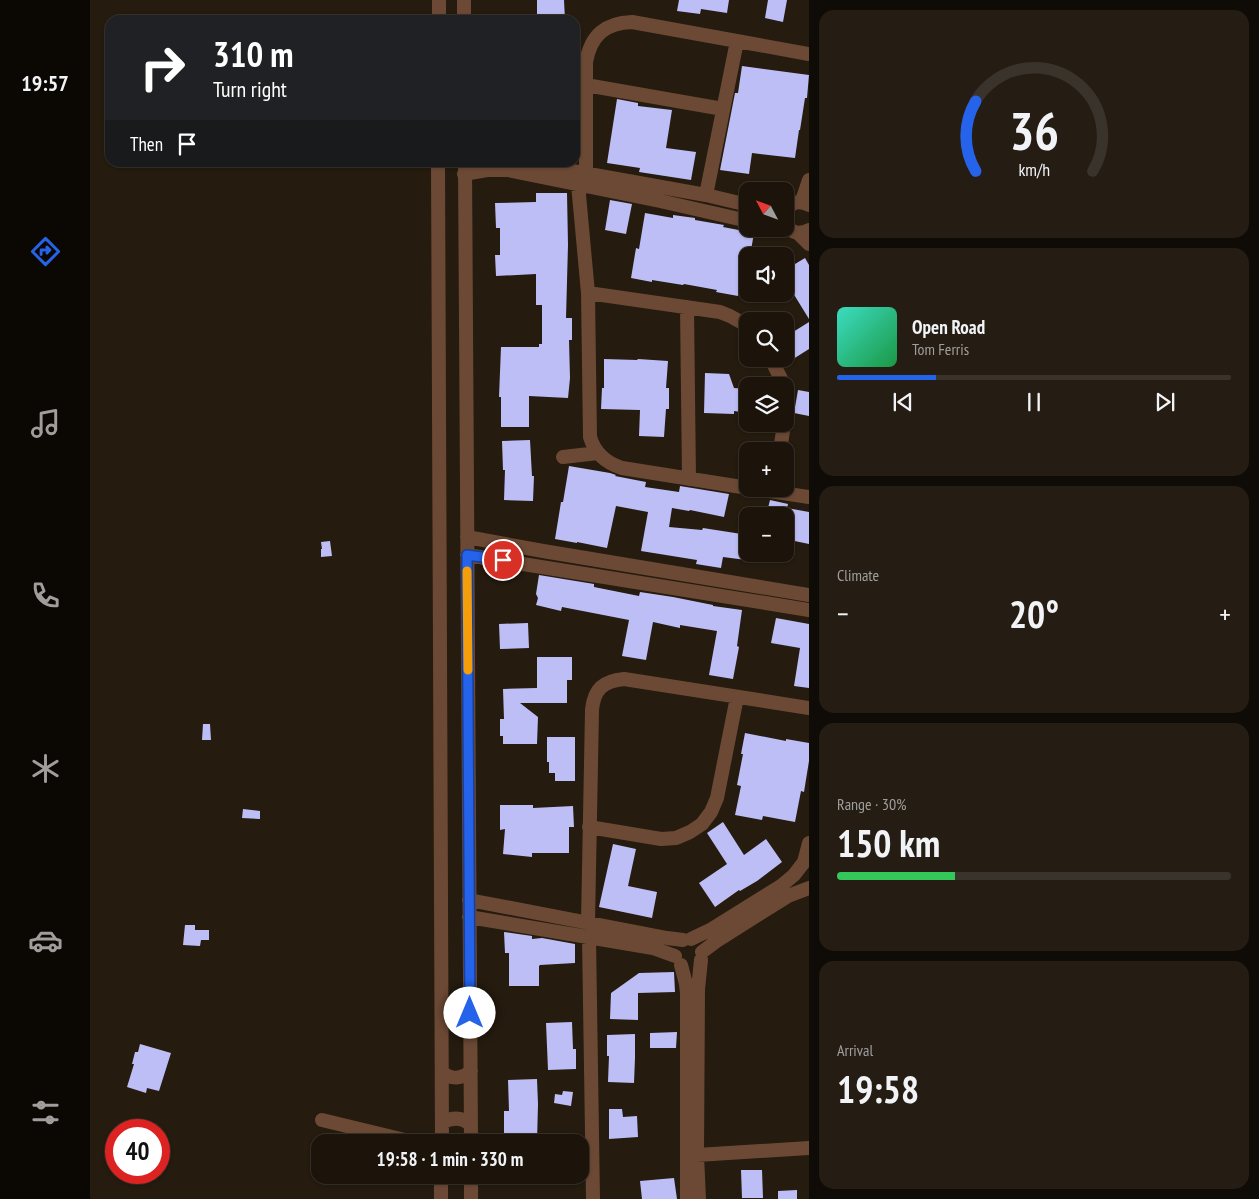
<!DOCTYPE html>
<meta charset="utf-8">
<style>
:root{--surface:#1c140b;--page:#251d14;--text:#f1f3f6;--muted:#a09e9d;--line:#3a332c;--accent:#2563eb}
body{margin:0;font-family:"PT Sans Narrow",sans-serif;background:var(--page);color:var(--text);height:100vh;display:flex;flex-direction:column;font-size:19px;white-space:nowrap}
*{box-sizing:border-box;margin:0}
p{font-size:16px;color:var(--muted)}
.icon{flex:none;width:28px;height:28px;fill:none;stroke:currentColor;stroke-width:2;stroke-linecap:round;stroke-linejoin:round}
.map{position:relative;flex:1;overflow:hidden}
.panel{display:flex;flex-direction:column;gap:10px;padding:10px;background:#0f0b06;width:450px}
.panel>*{flex:none}
.top-card{position:absolute;left:15px;top:15px;width:475px;height:152px;border-radius:15px;box-shadow:0 1px 4px #0004,0 0 0 1px var(--line);background:#202124;color:#fff;overflow:hidden}
.needle{width:32px;rotate:311deg}
.fabs{position:absolute;left:649px;top:182px;display:grid;gap:10px}
.fabs a{display:grid;place-items:center;width:55px;height:55px;border-radius:10px;background:var(--surface);box-shadow:0 1px 4px #0004,0 0 0 1px var(--line);font-size:25px}
.speed{position:absolute;left:15px;top:1119px;display:flex;gap:10px;font-size:25px;font-weight:700;text-align:center}
.speed>*{display:grid;place-content:center;width:65px;height:65px;border-radius:50%;background:var(--surface);box-shadow:0 1px 4px #0004,0 0 0 1px var(--line);line-height:1}
.speed .limit{border:8px solid #d22;background:#fff;color:#111}
.pin{position:absolute;display:grid;place-items:center;width:42px;height:42px;color:#fff;margin:-21px;border:2px solid #fff;border-radius:50%;box-shadow:0 1px 5px #0007}
.me{position:absolute;width:55px;margin:-28px;rotate:0deg;stroke-linejoin:round;filter:drop-shadow(0 0 4px #0008)}
.turn{display:flex;align-items:center;gap:18px;height:105px;padding:0 25px;font-size:22px}
.turn .icon{width:65px;height:65px;stroke-width:2.5}
.turn b{display:block;font-size:35px;line-height:42px}
.then{display:flex;align-items:center;height:48px;padding:0 25px;background:#0003;gap:10px;font-size:19px}
.big{font-size:38px;font-weight:700;line-height:1.1}
.panel .widget{flex:1;display:flex;flex-direction:column;justify-content:center;gap:8px;min-width:0;padding:0 18px;border-radius:15px;background:var(--page)}
.panel .dial{align-items:center;gap:0}
.dial svg{height:130px;overflow:visible;fill:none;stroke:var(--line);stroke-width:7;stroke-linecap:round;text-anchor:middle}
.dial text{fill:var(--text);stroke:none}
.song{display:flex;align-items:center;gap:15px}
.cover{width:60px;height:60px;border-radius:8px;background:linear-gradient(135deg,hsl(170 70% 55%),hsl(140 70% 35%))}
.played{height:5px;border-radius:2px;background:linear-gradient(90deg,var(--accent) 25%,var(--line) 25%)}
.keys{display:flex;justify-content:space-around;direction:ltr}
.heat{display:flex;justify-content:space-between;align-items:center;font-size:28px;direction:ltr}
.charge{height:8px;border-radius:4px;background:linear-gradient(90deg,#34c759 30%,var(--line) 0)}
.trip{position:absolute;left:221px;top:1134px;width:278px;height:50px;border-radius:15px;background:var(--surface);box-shadow:0 1px 4px #0004,0 0 0 1px var(--line);font-weight:700;line-height:50px;text-align:center}
main{display:flex;flex:1;min-height:0}
.dock{display:flex;flex-direction:column;width:90px;justify-content:space-around;align-items:center;background:#0b0804;color:var(--muted)}
.dock .icon{width:35px;height:35px}
.dock .active{color:var(--accent)}
.dock b{font-size:22px;color:var(--text)}
.map>svg:first-child{display:block}
.building{fill:#bdbef5}
.lines{fill:none;stroke-linecap:round;stroke-linejoin:round}
.minor{stroke:#6c4934;stroke-width:14}
.route-casing{stroke:#184099;stroke-width:12}
.route{stroke:#2563eb;stroke-width:9}
.slow{stroke:#f59e0b;stroke-width:9}
</style>
<main>
<nav class="dock">
<b>19:57</b>
<svg class="icon active" aria-label="directions" viewBox="0 0 24 24"><path d="M12 3l9 9-9 9-9-9zM9 14v-3h6M13 9l2 2-2 2"/></svg>
<svg class="icon" aria-label="music" viewBox="0 0 24 24"><path d="M9 18V5l10-2v13"/><circle cx="6" cy="18" r="3"/><circle cx="16" cy="16" r="3"/></svg>
<svg class="icon" aria-label="phone" viewBox="0 0 24 24"><path d="M5 4h4l2 5-3 2q2 4 5 5l2-3 5 2v4C11 20 4 13 5 4z"/></svg>
<svg class="icon" aria-label="climate" viewBox="0 0 24 24"><path d="M12 3v18M4 7l16 10M4 17L20 7"/></svg>
<svg class="icon" aria-label="car" viewBox="0 0 24 24"><path d="M5 17H2v-5l4-1 3-4h7l3 4 3 1v5h-3M9 17h6M6 11h13"/><circle cx="7" cy="17" r="2"/><circle cx="17" cy="17" r="2"/></svg>
<svg class="icon" aria-label="filters" viewBox="0 0 24 24"><path d="M4 7h16M4 17h16"/><circle cx="9" cy="7" r="2"/><circle cx="15" cy="17" r="2"/></svg>
</nav>
<div class="map">
<svg width="719" height="1199" viewBox="0 0 719 1199">
<rect width="100%" height="100%" fill="#251b0f"/>
<!-- building -->
<path class="building" d="M 447,0 L 474,0 L 475,20 L 447,19 Z
M 589,0 L 639,0 L 637,13 L 611,9 L 610,14 L 587,11 Z
M 678,0 L 697,0 L 693,22 L 675,18 Z
M 652,66 L 719,75 L 717,98 L 715,98 L 710,130 L 709,130 L 705,158 L 662,153 L 659,174 L 630,170 L 645,93 L 648,93 Z
M 527,99 L 548,103 L 548,106 L 582,110 L 576,148 L 606,152 L 601,180 L 549,172 L 550,168 L 517,163 Z
M 446,193 L 477,193 L 478,245 L 476,318 L 482,318 L 482,340 L 479,340 L 480,378 L 478,398 L 439,396 L 439,427 L 411,427 L 411,397 L 409,397 L 411,347 L 449,347 L 449,344 L 452,344 L 452,305 L 446,305 L 446,274 L 406,276 L 405,255 L 410,255 L 410,228 L 406,228 L 405,203 L 446,202 Z
M 520,200 L 542,204 L 536,234 L 515,230 Z
M 555,213 L 583,218 L 583,215 L 605,218 L 605,220 L 634,225 L 633,227 L 664,233 L 660,256 L 658,256 L 658,262 L 654,262 L 648,296 L 626,292 L 627,290 L 594,284 L 593,285 L 562,280 L 562,282 L 541,278 L 546,248 L 549,249 Z
M 715,258 L 719,265 L 719,319 L 703,293 L 705,292 L 695,275 L 695,270 Z
M 719,322 L 719,349 L 700,361 L 695,354 L 695,337 Z
M 514,359 L 547,360 L 548,359 L 578,361 L 576,388 L 579,388 L 579,409 L 576,409 L 574,437 L 549,436 L 550,410 L 511,409 L 512,388 L 514,388 Z
M 615,373 L 639,374 L 644,388 L 658,389 L 658,413 L 644,411 L 644,414 L 614,413 Z
M 708,390 L 719,392 L 719,416 L 704,413 Z
M 440,440 L 442,476 L 444,476 L 443,501 L 414,500 L 415,470 L 413,470 L 412,441 Z
M 479,466 L 520,473 L 526,475 L 525,476 L 556,482 L 555,487 L 589,492 L 590,486 L 639,494 L 634,517 L 600,510 L 599,511 L 582,508 L 579,527 L 612,530 L 613,528 L 658,535 L 656,560 L 633,557 L 631,568 L 606,564 L 607,560 L 551,551 L 558,512 L 526,506 L 517,548 L 487,542 L 487,543 L 465,539 L 471,502 L 473,502 Z
M 680,500 L 698,504 L 697,508 L 719,512 L 719,544 L 695,539 L 695,516 L 676,516 Z
M 240,541 L 242,556 L 231,557 L 231,549 L 232,549 L 231,542 Z
M 449,575 L 504,584 L 504,587 L 549,596 L 550,592 L 583,597 L 623,605 L 623,606 L 652,610 L 647,646 L 649,647 L 643,679 L 619,675 L 627,631 L 590,625 L 590,628 L 563,622 L 556,660 L 532,656 L 539,620 L 472,607 L 471,611 L 446,605 L 448,598 L 446,594 Z
M 686,618 L 719,624 L 719,688 L 704,686 L 710,648 L 681,643 Z
M 438,623 L 439,648 L 410,649 L 409,624 Z
M 447,657 L 482,657 L 482,680 L 477,680 L 477,703 L 430,703 L 448,717 L 447,744 L 413,744 L 413,736 L 410,736 L 410,719 L 414,719 L 413,689 L 447,688 Z
M 113,724 L 120,724 L 121,740 L 112,740 Z
M 655,733 L 696,741 L 696,739 L 719,743 L 719,761 L 714,792 L 711,791 L 705,822 L 673,816 L 672,820 L 645,815 L 651,786 L 647,785 L 653,754 L 651,754 Z
M 457,737 L 485,737 L 485,781 L 465,781 L 465,773 L 459,773 L 459,762 L 457,762 Z
M 410,805 L 443,805 L 443,808 L 483,806 L 484,827 L 479,827 L 479,853 L 442,853 L 442,857 L 413,854 L 415,829 L 410,830 Z
M 153,809 L 170,811 L 170,819 L 152,818 Z
M 633,822 L 654,855 L 676,839 L 692,862 L 667,881 L 650,891 L 649,890 L 625,907 L 609,883 L 637,864 L 617,833 Z
M 523,844 L 546,849 L 538,886 L 567,892 L 562,918 L 509,907 Z
M 95,925 L 105,925 L 105,930 L 119,930 L 119,940 L 111,940 L 110,946 L 93,945 Z
M 414,932 L 442,936 L 442,939 L 452,938 L 485,944 L 485,963 L 450,965 L 449,966 L 449,986 L 419,986 L 419,953 L 415,953 Z
M 584,972 L 585,992 L 548,993 L 548,1020 L 520,1019 L 521,993 L 549,973 Z
M 482,1022 L 483,1049 L 486,1049 L 486,1069 L 458,1070 L 456,1023 Z
M 587,1032 L 586,1048 L 560,1048 L 560,1033 Z
M 545,1034 L 545,1058 L 544,1083 L 518,1082 L 519,1056 L 517,1056 L 517,1035 Z
M 50,1044 L 81,1053 L 69,1091 L 57,1088 L 56,1093 L 37,1087 L 44,1064 L 42,1064 L 45,1052 L 48,1052 Z
M 447,1079 L 448,1104 L 447,1142 L 414,1142 L 414,1111 L 419,1111 L 418,1080 Z
M 473,1091 L 483,1092 L 481,1106 L 464,1103 L 465,1094 L 472,1095 Z
M 519,1109 L 532,1109 L 533,1117 L 547,1116 L 548,1137 L 519,1139 Z
M 651,1170 L 672,1170 L 673,1198 L 652,1198 Z
M 584,1178 L 587,1199 L 552,1199 L 550,1181 Z
M 707,1190 L 707,1199 L 688,1199 L 688,1191 Z"/>
<g class="lines">
<!-- minor -->
<path class="minor" d="M 349,0 L 349,20
M 374,0 L 374,20
M 496,85 L 633,109
M 348,162 L 352,1142
M 375,162 L 381,1142
M 432,162 L 616,195 L 658,205
M 496,173 L 496,62 C 501,35 515,23 542,22 L 719,54
M 374,174 L 397,170 L 418,170 L 570,201 L 658,221
M 488,184 L 498,293 L 500,437 C 505,454 516,463 532,468 L 658,488
M 616,195 L 647,41
M 711,202 L 714,195 L 719,180
M 719,205 C 688,190 688,245 719,230
M 708,233 L 719,244
M 498,293 L 630,312 L 640,316 L 658,326
M 597,307 L 599,479
M 681,359 L 691,379 L 693,386
M 695,396 L 696,403 L 695,419
M 690,451 L 694,424
M 473,457 L 508,453
M 665,489 L 719,497
M 377,537 L 453,551 L 719,595
M 377,555 L 719,610
M 499,827 L 571,839 L 586,838 L 600,832 L 612,824 L 621,812 L 627,798 L 647,697
M 714,862 L 719,843
M 379,900 L 577,938 L 593,940
M 379,917 L 563,948 L 585,956
M 498,923 L 502,710 C 504,689 513,681 534,679 L 719,708
M 499,937 L 503,1199
M 601,939 L 622,929 L 691,886 L 704,875 L 714,862 L 719,859
M 612,952 L 628,940 L 698,896 L 719,888
M 591,965 L 596,984 L 597,993 L 597,1199
M 352,1072 C 361,1080 372,1079 381,1071
M 232,1120 L 323,1142
M 352,1123 C 362,1117 372,1117 381,1125
M 607,1155 L 719,1148
M 381,1175 L 381,1199
M 351,1199 L 351,1175
M 609,1199 L 607,1155 L 608,989 L 611,960"/>
</g>
<g class="lines">
<!-- route casing -->
<g class="route-casing">
<path id="route" d="M 380,1013 L 377,555 L 413,560"/>
</g>
<!-- route -->
<use href="#route" class="route"/>
<!-- slow -->
<path class="slow" d="M 377,571 L 378,670"/>
</g>
</svg>
<div class="fabs">
<a><svg class="needle" viewBox="-14 -14 28 28"><path d="M0-13l5 13h-10z" fill="#e53935"/><path d="M0 13l5-13h-10z" fill="#a09e9d"/></svg></a>
<a><svg class="icon" aria-label="sound" viewBox="0 0 24 24"><path d="M4 9h4l5-4v14l-5-4H4zM17 9q2 3 0 6"/></svg></a>
<a><svg class="icon" aria-label="search" viewBox="0 0 24 24"><circle cx="10" cy="10" r="6"/><path d="M15 15l6 6"/></svg></a>
<a><svg class="icon" aria-label="layers" viewBox="0 0 24 24"><path d="M12 4l9 5-9 5-9-5zM3 14l9 5 9-5"/></svg></a>
<a>+</a>
<a>−</a>
</div>
<div class="speed"><div class="limit">40</div></div>
<div class="pin" style="left:413px;top:560px;background:#d93025"><svg class="icon" aria-label="arrive" viewBox="0 0 24 24"><path d="M6 21V4h12l-3 4 3 4H6"/></svg></div>
<svg class="me" style="left:380px;top:1013px" viewBox="-20 -20 40 40"><circle r="19" fill="#fff"/><path d="M0-13L10 11 0 6-10 11z" fill="#2563eb"/></svg>
<div class="trip">19:58 · 1 min · 330 m</div>
<div class="top-card">
<div class="turn"><svg class="icon" aria-label="right" viewBox="0 0 24 24"><path d="M7 20v-9h11M14 6l5 5-5 5"/></svg><div><b>310 m</b>Turn right</div></div>
<div class="then">Then<svg class="icon" aria-label="arrive" viewBox="0 0 24 24"><path d="M6 21V4h12l-3 4 3 4H6"/></svg></div>
</div>
</div>
<section class="panel">
<div class="widget dial"><svg viewBox="0 0 100 80">
<path d="M14 69A42 42 0 1 1 86 69"/>
<path d="M14 69A42 42 0 0 1 14 26" stroke="#2563eb"/>
<text x="50" y="56" font-size="32" font-weight="700">36</text>
<text x="50" y="72" font-size="11">km/h</text>
</svg></div>
<div class="widget">
<div class="song"><i class="cover"></i><div><b>Open Road</b><p>Tom Ferris</p></div></div>
<div class="played"></div>
<div class="keys"><svg class="icon" aria-label="previous" viewBox="0 0 24 24"><path d="M18 5L8 12l10 7zM5 5v14"/></svg><svg class="icon" aria-label="pause" viewBox="0 0 24 24"><path d="M8 5v14M16 5v14"/></svg><svg class="icon" aria-label="next" viewBox="0 0 24 24"><path d="M6 5l10 7-10 7zM19 5v14"/></svg></div>
</div>
<div class="widget"><p>Climate</p>
<div class="heat"><a>−</a><b class="big">20°</b><a>+</a></div>
</div>
<div class="widget"><p>Range · 30%</p><b class="big">150 km</b><div class="charge"></div></div>
<div class="widget"><p>Arrival</p><b class="big">19:58</b></div>
</section>
</main>
